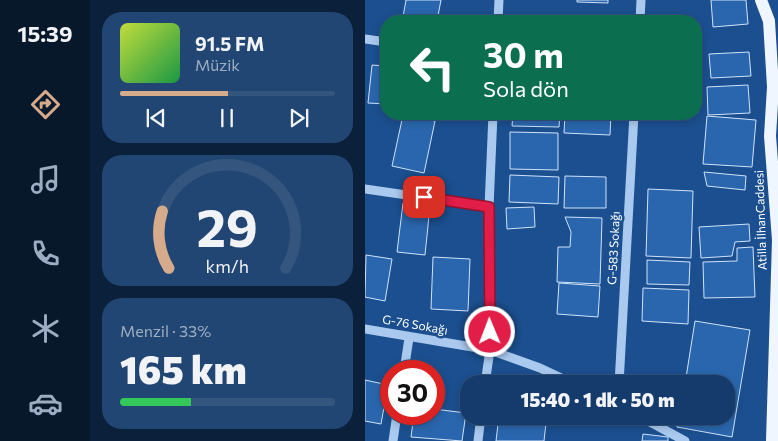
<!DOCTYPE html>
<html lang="tr">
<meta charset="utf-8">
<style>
:root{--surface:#143b6b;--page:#214673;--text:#f1f3f6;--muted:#9dadc1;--line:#33557e;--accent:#d6ab8b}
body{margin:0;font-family:Commissioner,sans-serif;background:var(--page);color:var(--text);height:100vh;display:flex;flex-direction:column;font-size:19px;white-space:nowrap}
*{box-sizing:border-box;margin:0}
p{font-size:16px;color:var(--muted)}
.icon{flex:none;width:28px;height:28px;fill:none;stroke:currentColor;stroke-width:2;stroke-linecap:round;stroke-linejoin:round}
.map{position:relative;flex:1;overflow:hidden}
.side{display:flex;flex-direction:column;gap:12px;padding:12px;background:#0b203b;width:275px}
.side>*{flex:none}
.banner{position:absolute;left:15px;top:15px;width:322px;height:105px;border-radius:20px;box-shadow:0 2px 8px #0003,0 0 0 1px var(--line);background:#0b6e4f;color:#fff;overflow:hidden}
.speed{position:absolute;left:15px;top:360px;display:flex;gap:10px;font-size:25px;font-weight:700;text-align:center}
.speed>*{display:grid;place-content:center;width:65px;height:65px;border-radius:50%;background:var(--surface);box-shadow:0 2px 8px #0003,0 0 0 1px var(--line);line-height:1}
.speed .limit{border:8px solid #d22;background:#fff;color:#111}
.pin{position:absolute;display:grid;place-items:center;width:42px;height:42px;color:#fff;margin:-21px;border-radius:10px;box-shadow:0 2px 8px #0006}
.me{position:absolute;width:55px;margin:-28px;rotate:359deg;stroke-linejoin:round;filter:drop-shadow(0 0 4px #0008)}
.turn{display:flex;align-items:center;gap:18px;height:105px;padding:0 20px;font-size:22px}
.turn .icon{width:65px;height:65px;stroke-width:2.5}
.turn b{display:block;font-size:35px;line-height:42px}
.big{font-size:38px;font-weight:800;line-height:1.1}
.side .widget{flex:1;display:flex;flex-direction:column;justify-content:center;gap:8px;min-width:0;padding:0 18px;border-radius:20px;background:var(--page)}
.side .dial{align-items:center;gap:0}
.dial svg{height:130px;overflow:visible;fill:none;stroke:var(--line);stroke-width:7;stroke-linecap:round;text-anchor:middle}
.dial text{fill:var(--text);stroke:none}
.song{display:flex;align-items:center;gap:15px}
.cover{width:60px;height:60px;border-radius:8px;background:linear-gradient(135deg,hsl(70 70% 55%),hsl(140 70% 35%))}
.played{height:5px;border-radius:2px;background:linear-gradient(90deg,var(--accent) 50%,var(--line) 50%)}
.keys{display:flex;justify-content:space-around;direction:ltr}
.charge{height:8px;border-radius:4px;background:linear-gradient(90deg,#34c759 33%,var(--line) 0)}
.trip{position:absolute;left:95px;top:375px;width:275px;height:50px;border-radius:20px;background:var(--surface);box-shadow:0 2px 8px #0003,0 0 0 1px var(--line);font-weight:800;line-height:50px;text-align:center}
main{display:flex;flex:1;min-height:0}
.tab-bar{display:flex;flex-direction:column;width:90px;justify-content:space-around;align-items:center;background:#08182b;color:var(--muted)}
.tab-bar .icon{width:35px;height:35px}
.tab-bar .selected{color:var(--accent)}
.tab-bar b{font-size:22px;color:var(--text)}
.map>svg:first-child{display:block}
.building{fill:#2a66ad;stroke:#cfe3fa}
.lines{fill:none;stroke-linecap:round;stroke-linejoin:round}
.minor{stroke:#a9c9ee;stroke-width:9}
.major{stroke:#f0f6ff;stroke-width:12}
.route-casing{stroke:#92132f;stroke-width:12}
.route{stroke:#e11d48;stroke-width:9}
.labels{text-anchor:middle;stroke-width:5;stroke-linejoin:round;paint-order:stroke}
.street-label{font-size:12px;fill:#fff;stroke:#1b4f8f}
</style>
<main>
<nav class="tab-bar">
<b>15:39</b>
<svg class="icon selected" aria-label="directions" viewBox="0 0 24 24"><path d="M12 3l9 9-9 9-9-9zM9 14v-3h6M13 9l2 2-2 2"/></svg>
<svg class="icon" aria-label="music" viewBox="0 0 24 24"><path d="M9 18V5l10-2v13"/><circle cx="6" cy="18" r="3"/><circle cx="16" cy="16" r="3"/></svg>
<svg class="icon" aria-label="phone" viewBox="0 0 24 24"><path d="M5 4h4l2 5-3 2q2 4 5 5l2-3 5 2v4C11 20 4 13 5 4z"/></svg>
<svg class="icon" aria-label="climate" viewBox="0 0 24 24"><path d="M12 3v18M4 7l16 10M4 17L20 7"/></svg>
<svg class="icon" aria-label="car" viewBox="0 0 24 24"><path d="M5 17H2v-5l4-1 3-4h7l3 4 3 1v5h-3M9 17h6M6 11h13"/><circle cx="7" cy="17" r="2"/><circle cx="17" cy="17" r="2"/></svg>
</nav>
<section class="side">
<div class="widget">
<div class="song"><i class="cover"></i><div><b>91.5 FM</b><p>Müzik</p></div></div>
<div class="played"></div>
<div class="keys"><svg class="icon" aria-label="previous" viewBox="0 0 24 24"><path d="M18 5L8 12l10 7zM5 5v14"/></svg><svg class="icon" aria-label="pause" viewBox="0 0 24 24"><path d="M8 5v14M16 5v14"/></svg><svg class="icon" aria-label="next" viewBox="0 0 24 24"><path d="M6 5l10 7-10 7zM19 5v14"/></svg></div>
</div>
<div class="widget dial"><svg viewBox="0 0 100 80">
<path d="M14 69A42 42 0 1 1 86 69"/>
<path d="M14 69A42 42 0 0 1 10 34" stroke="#d6ab8b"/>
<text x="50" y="56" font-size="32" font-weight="700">29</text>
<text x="50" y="72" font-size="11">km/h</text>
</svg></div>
<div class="widget"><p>Menzil · 33%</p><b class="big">165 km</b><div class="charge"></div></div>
</section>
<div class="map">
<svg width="413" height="441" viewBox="0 0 413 441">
<rect width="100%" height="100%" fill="#1b4f8f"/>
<!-- building -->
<path class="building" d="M 41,0 L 76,0 L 72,21 L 58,21 L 38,17 Z
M 212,0 L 243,0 L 243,3 L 212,2 Z
M 346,0 L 381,0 L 383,24 L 348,27 Z
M 384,52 L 386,76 L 346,78 L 344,54 Z
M 331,56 L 337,57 L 333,113 L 331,113 Z
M 7,65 L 21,66 L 21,104 L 3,103 Z
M 383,85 L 385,113 L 343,115 L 342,87 Z
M 148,114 L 195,114 L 194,127 L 147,126 Z
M 200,114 L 246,114 L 245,135 L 199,133 Z
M 38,115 L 70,121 L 59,173 L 27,166 Z
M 342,116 L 391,120 L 387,167 L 338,164 Z
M 145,132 L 193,133 L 193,170 L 145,169 Z
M 339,172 L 381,176 L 380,190 L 342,186 Z
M 145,175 L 194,177 L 193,204 L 144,202 Z
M 200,176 L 241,177 L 241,208 L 199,208 Z
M 283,189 L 328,191 L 326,258 L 281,256 Z
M 38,203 L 65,206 L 60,255 L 32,252 Z
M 169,207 L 170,227 L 142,229 L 141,208 Z
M 200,217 L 237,218 L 235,284 L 192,282 L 193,247 L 205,247 L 206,232 Z
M 384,224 L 385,241 L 370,242 L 367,256 L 336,258 L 334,227 Z
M 388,247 L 390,297 L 339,298 L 338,262 L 372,261 L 372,248 Z
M 1,255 L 27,259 L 20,301 L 0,297 Z
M 68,257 L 105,259 L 103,311 L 66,309 Z
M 282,260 L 325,262 L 324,285 L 282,284 Z
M 194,283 L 235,286 L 233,317 L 192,314 Z
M 278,288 L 324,290 L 323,324 L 277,321 Z
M 330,321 L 385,330 L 367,437 L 312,427 L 314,416 L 361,416 L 361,384 L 320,384 Z
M 0,380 L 23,385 L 16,424 L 0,421 Z
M 69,409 L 101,413 L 97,441 L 46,437 L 49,414 L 69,414 Z
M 134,416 L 181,423 L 179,441 L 131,441 Z
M 278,434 L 303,437 L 303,441 L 277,441 Z"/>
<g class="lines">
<!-- minor -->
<path class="minor" d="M 133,21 L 134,0
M 275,21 L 276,0
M 0,39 L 21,42
M 0,189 L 124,207
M 0,329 L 125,350 L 175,368 L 209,384
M 39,371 L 44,338
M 120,384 L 125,350 L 124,207 L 128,114
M 254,384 L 269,114
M 274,416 L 320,441
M 28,441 L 32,414
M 113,441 L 116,416"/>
<!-- major -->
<path class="major" d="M 396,0 L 404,21 L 408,87 L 405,136 L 413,240 L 407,441"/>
</g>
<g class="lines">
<!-- route casing -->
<g class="route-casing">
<path id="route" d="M 59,197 L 124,207 L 125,332"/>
</g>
<!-- route -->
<use href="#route" class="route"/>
</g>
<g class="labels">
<!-- street labels -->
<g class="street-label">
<text transform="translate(396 220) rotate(-92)" y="4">Atilla İlhanCaddesi</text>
<text transform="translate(249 248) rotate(-87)" y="4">G-583 Sokağı</text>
<text transform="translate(50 325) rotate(10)" y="4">G-76 Sokağı</text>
</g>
</g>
</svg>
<div class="speed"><div class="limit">30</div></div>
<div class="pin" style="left:59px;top:197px;background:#d93025"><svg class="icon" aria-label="arrive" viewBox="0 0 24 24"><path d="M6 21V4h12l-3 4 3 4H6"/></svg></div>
<svg class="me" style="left:125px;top:332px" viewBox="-20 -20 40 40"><circle r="17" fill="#e11d48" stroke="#fff" stroke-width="3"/><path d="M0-11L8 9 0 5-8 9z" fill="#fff"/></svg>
<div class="trip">15:40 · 1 dk · 50 m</div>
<div class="banner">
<div class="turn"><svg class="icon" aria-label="left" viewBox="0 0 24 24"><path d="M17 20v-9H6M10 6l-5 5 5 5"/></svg><div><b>30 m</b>Sola dön</div></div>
</div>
</div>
</main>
